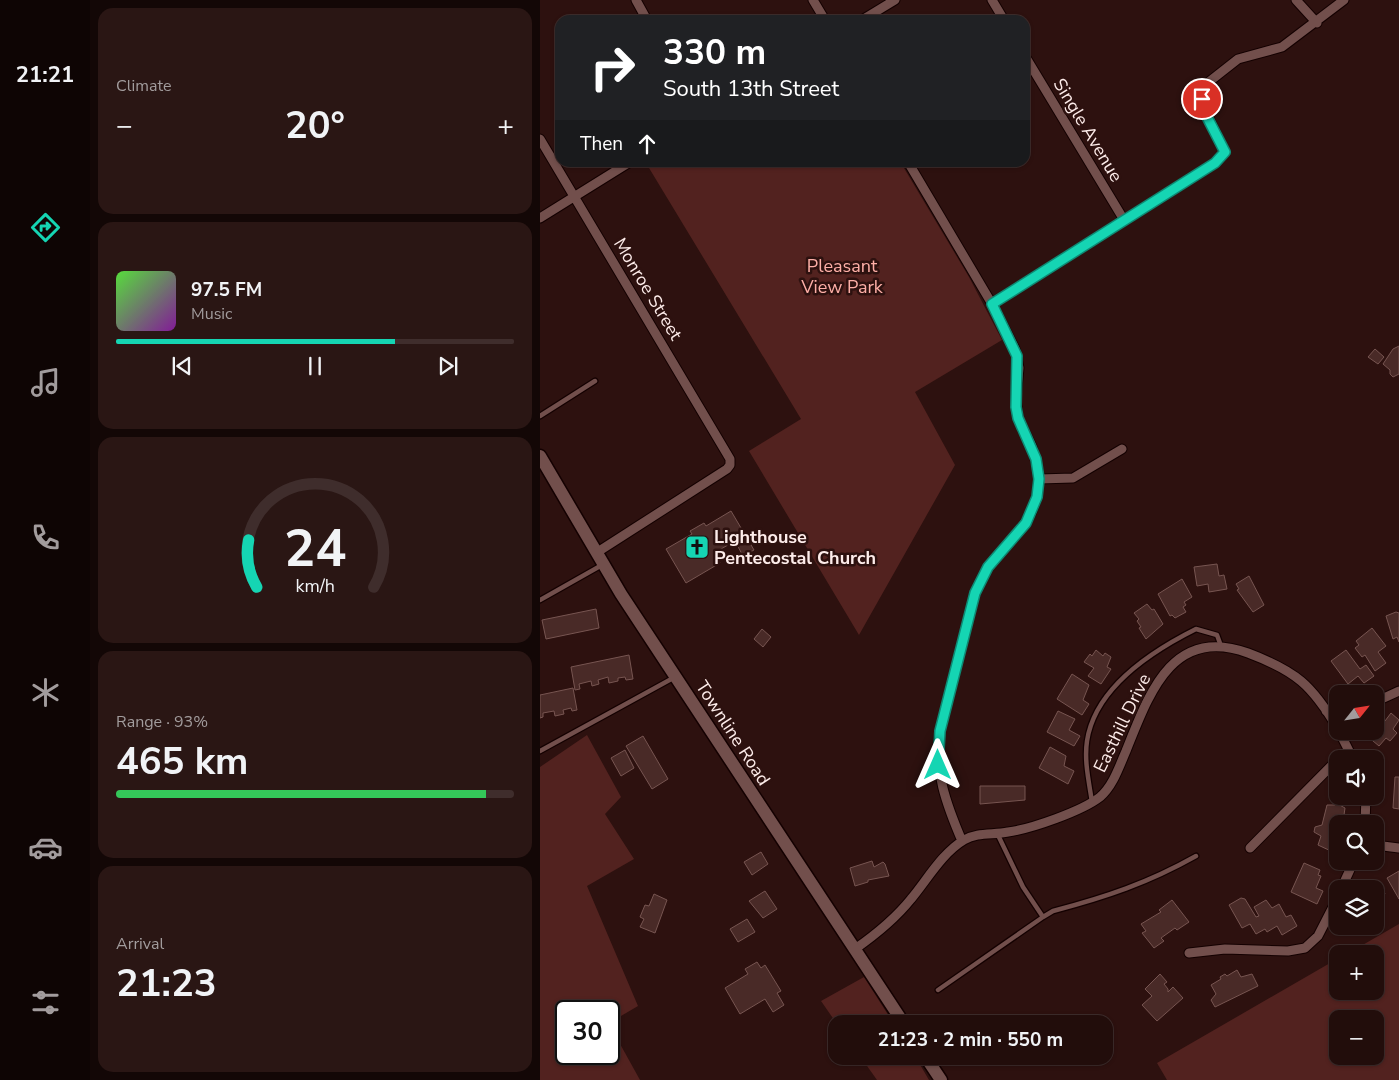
<!DOCTYPE html>
<meta charset="utf-8">
<style>
:root{--surface:#220d0b;--page:#2a1614;--text:#f1f3f6;--muted:#a29c9d;--line:#3f2d2c;--accent:#15d5b3}
body{margin:0;font-family:"Nunito Sans",sans-serif;background:var(--page);color:var(--text);height:100vh;display:flex;flex-direction:column;font-size:19px;white-space:nowrap}
*{box-sizing:border-box;margin:0}
p{font-size:16px;color:var(--muted)}
.icon{flex:none;width:28px;height:28px;fill:none;stroke:currentColor;stroke-width:2;stroke-linecap:round;stroke-linejoin:round}
.map{position:relative;flex:1;overflow:hidden}
.sheet{display:flex;flex-direction:column;gap:8px;padding:8px;background:#130706;width:450px}
.sheet>*{flex:none}
.hud{position:absolute;left:15px;top:15px;width:475px;height:152px;border-radius:15px;box-shadow:0 1px 4px #0004,0 0 0 1px var(--line);background:#202124;color:#fff;overflow:hidden}
.needle{width:32px;rotate:60deg}
.tools{position:absolute;left:789px;top:685px;display:grid;gap:10px}
.tools a{display:grid;place-items:center;width:55px;height:55px;border-radius:10px;background:var(--surface);box-shadow:0 1px 4px #0004,0 0 0 1px var(--line);font-size:25px}
.speed{position:absolute;left:15px;top:1000px;display:flex;gap:10px;font-size:25px;font-weight:700;text-align:center}
.speed>*{display:grid;place-content:center;width:65px;height:65px;border-radius:50%;background:var(--surface);box-shadow:0 1px 4px #0004,0 0 0 1px var(--line);line-height:1}
.speed .limit{border:2px solid #111;border-radius:8px;background:#fff;color:#111}
.pin{position:absolute;display:grid;place-items:center;width:42px;height:42px;color:#fff;margin:-21px;border:2px solid #fff;border-radius:50%;box-shadow:0 1px 5px #0007}
.me{position:absolute;width:55px;margin:-28px;rotate:0deg;stroke-linejoin:round;filter:drop-shadow(0 0 4px #0008)}
.turn{display:flex;align-items:center;gap:18px;height:105px;padding:0 25px;font-size:22px}
.turn .icon{width:65px;height:65px;stroke-width:2.5}
.turn b{display:block;font-size:35px;line-height:42px}
.then{display:flex;align-items:center;height:48px;padding:0 25px;background:#0003;gap:10px;font-size:19px}
.big{font-size:38px;font-weight:700;line-height:1.1}
.sheet .widget{flex:1;display:flex;flex-direction:column;justify-content:center;gap:8px;min-width:0;padding:0 18px;border-radius:15px;background:var(--page)}
.sheet .dial{align-items:center;gap:0}
.dial svg{height:130px;overflow:visible;fill:none;stroke:var(--line);stroke-width:7;stroke-linecap:round;text-anchor:middle}
.dial text{fill:var(--text);stroke:none}
.song{display:flex;align-items:center;gap:15px}
.cover{width:60px;height:60px;border-radius:8px;background:linear-gradient(135deg,hsl(110 70% 55%),hsl(290 70% 35%))}
.played{height:5px;border-radius:2px;background:linear-gradient(90deg,var(--accent) 70%,var(--line) 70%)}
.keys{display:flex;justify-content:space-around;direction:ltr}
.heat{display:flex;justify-content:space-between;align-items:center;font-size:28px;direction:ltr}
.charge{height:8px;border-radius:4px;background:linear-gradient(90deg,#34c759 93%,var(--line) 0)}
.trip{position:absolute;left:288px;top:1015px;width:285px;height:50px;border-radius:15px;background:var(--surface);box-shadow:0 1px 4px #0004,0 0 0 1px var(--line);font-weight:700;line-height:50px;text-align:center}
main{display:flex;flex:1;min-height:0}
.tab-bar{display:flex;flex-direction:column;width:90px;justify-content:space-around;align-items:center;background:#0e0504;color:var(--muted)}
.tab-bar .icon{width:35px;height:35px}
.tab-bar .active{color:var(--accent)}
.tab-bar b{font-size:22px;color:var(--text)}
.map>svg:first-child{display:block}
.green{fill:#52221f;fill-rule:evenodd}
.building{fill:#492a27;stroke:#775551}
.lines{fill:none;stroke-linecap:round;stroke-linejoin:round}
.lane-casing{stroke:#140001;stroke-width:7}
.street-casing{stroke:#140001;stroke-width:11}
.secondary-casing{stroke:#140001;stroke-width:15}
.lane{stroke:#724f4c;stroke-width:4.5}
.street{stroke:#724f4c;stroke-width:9}
.secondary{stroke:#724f4c;stroke-width:12}
.route-casing{stroke:#0e8a74;stroke-width:12}
.route{stroke:#15d5b3;stroke-width:9}
.labels{text-anchor:middle;stroke-width:5;stroke-linejoin:round;paint-order:stroke}
.street-label{font-size:18px;fill:#fdecea;stroke:#2d110f}
.park-label{font-size:18px;fill:#feafa7;stroke:#2d110f}
.poi-label{font-size:18px;font-weight:bold;fill:#fdecea;stroke:#2d110f;text-anchor:start}
</style>
<main>
<nav class="tab-bar">
<b>21:21</b>
<svg class="icon active" aria-label="directions" viewBox="0 0 24 24"><path d="M12 3l9 9-9 9-9-9zM9 14v-3h6M13 9l2 2-2 2"/></svg>
<svg class="icon" aria-label="music" viewBox="0 0 24 24"><path d="M9 18V5l10-2v13"/><circle cx="6" cy="18" r="3"/><circle cx="16" cy="16" r="3"/></svg>
<svg class="icon" aria-label="phone" viewBox="0 0 24 24"><path d="M5 4h4l2 5-3 2q2 4 5 5l2-3 5 2v4C11 20 4 13 5 4z"/></svg>
<svg class="icon" aria-label="climate" viewBox="0 0 24 24"><path d="M12 3v18M4 7l16 10M4 17L20 7"/></svg>
<svg class="icon" aria-label="car" viewBox="0 0 24 24"><path d="M5 17H2v-5l4-1 3-4h7l3 4 3 1v5h-3M9 17h6M6 11h13"/><circle cx="7" cy="17" r="2"/><circle cx="17" cy="17" r="2"/></svg>
<svg class="icon" aria-label="filters" viewBox="0 0 24 24"><path d="M4 7h16M4 17h16"/><circle cx="9" cy="7" r="2"/><circle cx="15" cy="17" r="2"/></svg>
</nav>
<section class="sheet">
<div class="widget"><p>Climate</p>
<div class="heat"><a>−</a><b class="big">20°</b><a>+</a></div>
</div>
<div class="widget">
<div class="song"><i class="cover"></i><div><b>97.5 FM</b><p>Music</p></div></div>
<div class="played"></div>
<div class="keys"><svg class="icon" aria-label="previous" viewBox="0 0 24 24"><path d="M18 5L8 12l10 7zM5 5v14"/></svg><svg class="icon" aria-label="pause" viewBox="0 0 24 24"><path d="M8 5v14M16 5v14"/></svg><svg class="icon" aria-label="next" viewBox="0 0 24 24"><path d="M6 5l10 7-10 7zM19 5v14"/></svg></div>
</div>
<div class="widget dial"><svg viewBox="0 0 100 80">
<path d="M14 69A42 42 0 1 1 86 69"/>
<path d="M14 69A42 42 0 0 1 9 40" stroke="#15d5b3"/>
<text x="50" y="56" font-size="32" font-weight="700">24</text>
<text x="50" y="72" font-size="11">km/h</text>
</svg></div>
<div class="widget"><p>Range · 93%</p><b class="big">465 km</b><div class="charge"></div></div>
<div class="widget"><p>Arrival</p><b class="big">21:23</b></div>
</section>
<div class="map">
<svg width="859" height="1080" viewBox="0 0 859 1080">
<rect width="100%" height="100%" fill="#2d110f"/>
<!-- green -->
<path class="green" d="M 106,163 L 361,163 L 429,277 L 462,340 L 375,392 L 415,465 L 319,635 L 209,451 L 261,419 Z
M 47,735 L 81,797 L 65,814 L 94,859 L 47,886 L 98,1006 L 69,1023 L 69,1011 L 26,1011 L 26,1054 L 69,1054 L 69,1024 L 100,1080 L 0,1080 L 0,767 Z
M 859,924 L 859,1080 L 627,1080 L 617,1063 L 797,959 L 798,991 L 835,991 L 835,954 L 807,954 ZM 798,1019 L 835,1019 L 835,1056 L 798,1056 Z
M 324,977 L 354,1024 L 297,1024 L 281,1001 Z
M 320,1056 L 375,1056 L 389,1080 L 337,1080 Z"/>
<!-- building -->
<path class="building" d="M 859,346 L 859,374 L 853,377 L 850,374 L 850,370 L 843,364 L 853,349 Z
M 835,349 L 844,357 L 838,364 L 828,357 Z
M 191,511 L 214,550 L 203,556 L 195,541 L 174,553 L 180,563 L 146,583 L 126,549 L 152,534 L 150,531 L 164,523 L 166,526 Z
M 677,564 L 679,576 L 684,575 L 687,589 L 669,592 L 668,584 L 657,586 L 654,567 Z
M 709,576 L 724,605 L 713,612 L 697,590 L 699,589 L 696,584 Z
M 642,579 L 652,597 L 644,602 L 646,605 L 643,607 L 646,612 L 635,618 L 632,615 L 630,616 L 618,594 Z
M 607,604 L 612,610 L 614,609 L 623,624 L 606,639 L 599,628 L 601,627 L 597,621 L 599,619 L 594,613 Z
M 56,609 L 59,628 L 6,639 L 2,620 Z
M 856,612 L 859,613 L 859,642 L 857,637 L 853,639 L 846,616 Z
M 832,628 L 846,646 L 838,652 L 846,663 L 835,671 L 825,655 L 822,657 L 815,648 L 819,645 L 816,641 Z
M 222,629 L 231,637 L 223,647 L 214,639 Z
M 556,650 L 563,656 L 565,653 L 571,657 L 567,667 L 571,669 L 561,684 L 548,676 L 554,668 L 544,662 L 550,654 L 552,656 Z
M 806,650 L 820,669 L 826,665 L 834,676 L 824,683 L 818,676 L 808,684 L 791,661 Z
M 89,655 L 93,679 L 86,680 L 85,677 L 78,678 L 78,681 L 69,683 L 68,677 L 58,680 L 59,684 L 52,686 L 51,681 L 39,684 L 40,689 L 35,690 L 31,667 Z
M 532,674 L 549,685 L 543,700 L 549,704 L 542,715 L 517,699 Z
M 33,688 L 37,710 L 32,711 L 31,708 L 23,710 L 24,714 L 15,716 L 14,711 L 3,713 L 3,717 L 0,718 L 0,695 Z
M 518,711 L 535,719 L 529,730 L 540,736 L 534,746 L 507,732 Z
M 851,713 L 859,720 L 853,729 L 857,733 L 850,741 L 846,738 L 839,746 L 827,736 L 829,733 L 827,731 L 835,731 L 835,721 L 838,723 L 841,719 L 845,721 Z
M 103,736 L 128,779 L 112,789 L 86,746 Z
M 510,747 L 526,756 L 524,766 L 534,771 L 528,784 L 499,768 Z
M 85,750 L 94,768 L 81,776 L 71,758 Z
M 855,777 L 859,777 L 859,809 L 853,808 Z
M 440,786 L 485,786 L 485,800 L 440,804 Z
M 796,803 L 805,808 L 804,815 L 808,816 L 806,824 L 798,824 L 798,851 L 793,850 L 793,852 L 778,845 L 781,836 L 774,832 L 775,827 L 782,825 L 787,805 L 795,805 Z
M 221,852 L 228,864 L 212,875 L 204,862 Z
M 332,861 L 334,867 L 343,862 L 345,864 L 349,876 L 328,880 L 328,882 L 315,886 L 310,868 Z
M 764,863 L 780,870 L 778,875 L 781,876 L 776,888 L 783,891 L 777,904 L 751,892 Z
M 859,871 L 859,899 L 847,878 Z
M 821,885 L 828,888 L 829,885 L 845,893 L 835,914 L 835,889 L 820,889 Z
M 225,891 L 237,909 L 223,918 L 209,901 Z
M 114,894 L 127,900 L 115,933 L 100,927 L 104,919 L 100,917 L 105,905 L 109,906 Z
M 701,898 L 705,899 L 716,917 L 719,916 L 714,907 L 726,900 L 732,908 L 739,904 L 746,917 L 751,915 L 757,926 L 742,935 L 737,926 L 727,932 L 725,929 L 716,934 L 710,924 L 702,928 L 689,905 Z
M 632,900 L 649,922 L 637,930 L 635,928 L 621,938 L 624,941 L 614,948 L 602,933 L 606,931 L 601,924 L 621,912 L 619,910 Z
M 207,919 L 215,932 L 198,942 L 190,929 Z
M 217,962 L 221,968 L 225,965 L 241,991 L 237,993 L 244,1005 L 233,1012 L 225,999 L 200,1014 L 185,988 L 208,974 L 205,969 Z
M 697,970 L 701,977 L 712,974 L 718,986 L 675,1007 L 671,1000 L 676,994 L 671,985 L 681,979 L 680,977 L 685,974 L 687,976 Z
M 620,974 L 627,982 L 624,984 L 628,989 L 628,992 L 633,987 L 643,998 L 617,1021 L 602,1005 L 612,996 L 605,989 Z"/>
<g class="lines">
<!-- lane casing -->
<g class="lane-casing">
<path id="lane" d="M 0,416 L 55,381
M 0,600 L 62,565
M 0,751 L 135,677
M 552,802 C 549,782 544,761 547,741 C 555,688 612,651 656,629 L 677,635 L 681,646
M 457,833 L 483,887 L 503,917
M 398,990 L 503,917 L 513,911 C 566,897 608,883 656,856"/>
</g>
<!-- street casing -->
<g class="street-casing">
<path id="street" d="M 96,0 L 107,20
M 273,0 L 285,20
M 452,0 L 464,20
M 756,0 L 777,23
M 322,20 L 355,0
M 485,56 L 584,220
M 0,139 L 190,459 L 190,465 L 187,469 L 56,553
M 368,162 L 452,304 L 475,349 L 479,368 L 476,398 L 478,418 L 492,447 L 499,474 L 497,497 L 492,511 L 486,523 L 448,567 L 435,593 L 400,731 C 393,769 407,806 422,841
M 0,218 L 90,162
M 452,304 L 675,163 L 685,152 L 663,106 L 664,90 L 670,81 L 698,59 L 742,47 L 804,0
M 499,479 L 533,478 L 582,449
M 835,702 L 859,691
M 786,711 L 798,710
M 799,731 L 813,759
M 825,824 L 826,796
M 835,845 L 859,848
M 710,848 L 798,759
M 801,889 L 814,861
M 315,949 C 335,935 355,919 371,899 C 387,880 402,853 424,840 C 437,832 453,835 468,832 C 491,829 542,811 560,797 C 573,786 579,767 586,751 C 609,694 632,625 708,653 C 756,671 772,685 798,729
M 649,953 L 685,949 L 748,951 L 765,948 L 778,936 L 798,897"/>
</g>
<!-- secondary casing -->
<g class="secondary-casing">
<path id="secondary" d="M 0,456 L 81,594 L 364,1024
M 385,1056 L 401,1080"/>
</g>
<!-- lane -->
<use href="#lane" class="lane"/>
<!-- street -->
<use href="#street" class="street"/>
<!-- secondary -->
<use href="#secondary" class="secondary"/>
</g>
<g class="lines">
<!-- route casing -->
<g class="route-casing">
<path id="route" d="M 398,765 L 400,731 L 435,593 L 448,567 L 486,523 L 497,497 L 499,479 L 496,459 L 478,418 L 476,407 L 477,356 L 452,304 L 675,163 L 685,152 L 665,113 L 662,99"/>
</g>
<!-- route -->
<use href="#route" class="route"/>
</g>
<!-- icons -->
<defs>
<g id="church-square" transform="scale(1.25)"><rect x="-9" y="-9" width="18" height="18" rx="4" fill="#15d5b3" stroke="#2d110f"/><path d="M-1.2-6h2.4v3.5h3.3v2.4h-3.3V6h-2.4V-.1h-3.3v-2.4h3.3Z" fill="#111"/></g>
</defs>
<g fill-rule="evenodd">
<use href="#church-square" x="157" y="547"/>
</g>
<g class="labels">
<!-- street labels -->
<g class="street-label">
<text transform="translate(548 130) rotate(59)" y="6">Single Avenue</text>
<text transform="translate(108 289) rotate(59)" y="6">Monroe Street</text>
<text transform="translate(582 723) rotate(-64)" y="6">Easthill Drive</text>
<text transform="translate(193 733) rotate(57)" y="6">Townline Road</text>
</g>
<!-- park labels -->
<g class="park-label">
<text x="302" y="272">Pleasant<tspan x="302" dy="21">View Park</tspan></text>
</g>
<!-- poi labels -->
<g class="poi-label">
<text x="174" y="543">Lighthouse<tspan x="174" dy="21">Pentecostal Church</tspan></text>
</g>
</g>
</svg>
<div class="tools">
<a><svg class="needle" viewBox="-14 -14 28 28"><path d="M0-13l5 13h-10z" fill="#e53935"/><path d="M0 13l5-13h-10z" fill="#a29c9d"/></svg></a>
<a><svg class="icon" aria-label="sound" viewBox="0 0 24 24"><path d="M4 9h4l5-4v14l-5-4H4zM17 9q2 3 0 6"/></svg></a>
<a><svg class="icon" aria-label="search" viewBox="0 0 24 24"><circle cx="10" cy="10" r="6"/><path d="M15 15l6 6"/></svg></a>
<a><svg class="icon" aria-label="layers" viewBox="0 0 24 24"><path d="M12 4l9 5-9 5-9-5zM3 14l9 5 9-5"/></svg></a>
<a>+</a>
<a>−</a>
</div>
<div class="speed"><div class="limit">30</div></div>
<div class="pin" style="left:662px;top:99px;background:#d93025"><svg class="icon" aria-label="arrive" viewBox="0 0 24 24"><path d="M6 21V4h12l-3 4 3 4H6"/></svg></div>
<svg class="me" style="left:398px;top:765px" viewBox="-20 -20 40 40"><path d="M0-17L14 15 0 8-14 15z" fill="#15d5b3" stroke="#fff" stroke-width="4"/></svg>
<div class="trip">21:23 · 2 min · 550 m</div>
<div class="hud">
<div class="turn"><svg class="icon" aria-label="right" viewBox="0 0 24 24"><path d="M7 20v-9h11M14 6l5 5-5 5"/></svg><div><b>330 m</b>South 13th Street</div></div>
<div class="then">Then<svg class="icon" aria-label="ahead" viewBox="0 0 24 24"><path d="M12 20V5M6 11l6-6 6 6"/></svg></div>
</div>
</div>
</main>
